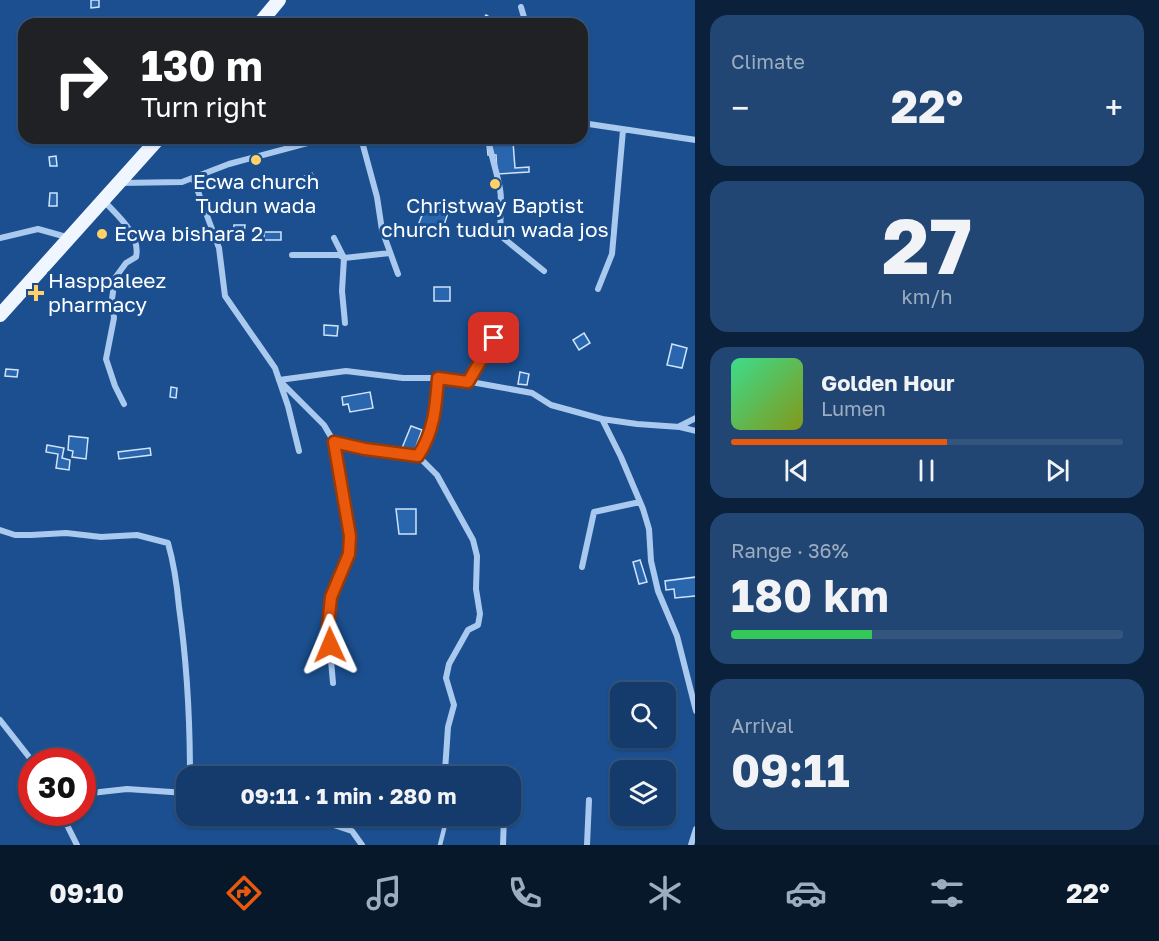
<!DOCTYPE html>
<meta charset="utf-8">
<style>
:root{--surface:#143b6b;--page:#214673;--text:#f1f3f6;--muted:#9dadc1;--line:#33557e;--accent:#ea580c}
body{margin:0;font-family:"Golos Text",sans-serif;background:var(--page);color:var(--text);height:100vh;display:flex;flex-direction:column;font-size:22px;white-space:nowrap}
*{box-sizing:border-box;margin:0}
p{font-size:20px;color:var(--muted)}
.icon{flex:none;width:33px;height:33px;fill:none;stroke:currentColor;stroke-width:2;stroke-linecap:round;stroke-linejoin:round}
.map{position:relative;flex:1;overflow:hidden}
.details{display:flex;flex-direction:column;gap:15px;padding:15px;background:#0b203b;width:464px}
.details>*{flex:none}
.banner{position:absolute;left:18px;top:18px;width:570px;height:126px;border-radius:18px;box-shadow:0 2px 4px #0004,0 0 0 2px var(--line);background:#202124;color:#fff;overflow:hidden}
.controls{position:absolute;left:610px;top:682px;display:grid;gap:12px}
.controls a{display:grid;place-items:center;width:66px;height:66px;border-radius:12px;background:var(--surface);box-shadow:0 2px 4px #0004,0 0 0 2px var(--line);font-size:30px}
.speed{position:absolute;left:18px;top:748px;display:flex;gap:12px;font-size:30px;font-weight:700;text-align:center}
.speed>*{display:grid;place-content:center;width:78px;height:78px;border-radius:50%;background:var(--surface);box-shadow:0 2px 4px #0004,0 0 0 2px var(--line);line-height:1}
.speed .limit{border:9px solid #d22;background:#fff;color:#111}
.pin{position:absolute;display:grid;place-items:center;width:51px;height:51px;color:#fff;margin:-26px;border-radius:12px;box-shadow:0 3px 9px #0006}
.me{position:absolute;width:66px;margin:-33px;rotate:359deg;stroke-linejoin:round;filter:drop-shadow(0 0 4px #0008)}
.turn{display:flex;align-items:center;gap:21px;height:126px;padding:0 24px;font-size:27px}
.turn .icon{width:78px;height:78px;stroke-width:2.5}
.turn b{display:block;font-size:42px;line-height:51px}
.big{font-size:45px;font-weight:700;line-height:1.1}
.details .widget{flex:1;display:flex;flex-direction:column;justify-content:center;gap:9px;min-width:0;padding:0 21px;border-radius:18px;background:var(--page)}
.details .dial{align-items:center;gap:0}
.dial b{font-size:78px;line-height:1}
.song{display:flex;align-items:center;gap:18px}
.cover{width:72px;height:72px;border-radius:9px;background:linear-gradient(135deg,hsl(150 70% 55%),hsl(70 70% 35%))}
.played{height:6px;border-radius:3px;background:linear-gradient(90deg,var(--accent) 55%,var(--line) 55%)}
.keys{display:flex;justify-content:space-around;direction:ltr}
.heat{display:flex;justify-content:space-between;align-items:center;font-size:33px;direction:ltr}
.charge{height:9px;border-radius:4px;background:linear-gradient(90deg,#34c759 36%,var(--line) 0)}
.trip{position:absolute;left:176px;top:766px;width:345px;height:60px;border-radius:18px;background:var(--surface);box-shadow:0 2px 4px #0004,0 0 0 2px var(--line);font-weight:700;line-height:60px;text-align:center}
.menu{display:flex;height:96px;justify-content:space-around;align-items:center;background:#08182b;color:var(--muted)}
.menu .icon{width:42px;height:42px}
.menu .on{color:var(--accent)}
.menu b{font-size:27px;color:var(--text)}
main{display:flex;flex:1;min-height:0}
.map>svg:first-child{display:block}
.building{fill:#2a66ad;stroke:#cfe3fa;stroke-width:1.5}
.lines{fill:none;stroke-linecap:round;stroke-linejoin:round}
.lane{stroke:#a9c9ee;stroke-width:4.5}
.street{stroke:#a9c9ee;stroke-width:6}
.primary{stroke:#f0f6ff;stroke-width:14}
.route-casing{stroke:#983908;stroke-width:15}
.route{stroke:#ea580c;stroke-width:10}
.poi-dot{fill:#ffd166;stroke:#1b4f8f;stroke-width:2}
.labels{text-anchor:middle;stroke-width:6;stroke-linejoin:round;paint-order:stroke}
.poi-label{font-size:21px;fill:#fff;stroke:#1b4f8f}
</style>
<main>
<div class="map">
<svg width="696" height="845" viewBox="0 0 696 845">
<rect width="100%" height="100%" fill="#1b4f8f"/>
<!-- building -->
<path class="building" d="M 91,0 L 99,0 L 99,7 L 91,8 Z
M 486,15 L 494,20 L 491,24 L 480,24 Z
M 513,142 L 515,168 L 529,167 L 529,172 L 497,174 L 496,155 L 488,155 L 487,144 Z
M 56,156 L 57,166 L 50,166 L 49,157 Z
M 312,173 L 315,180 L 302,185 L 300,178 Z
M 50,193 L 57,193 L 57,206 L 49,206 Z
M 426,205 L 448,213 L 440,237 L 417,228 Z
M 234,225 L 245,225 L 244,234 L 233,234 Z
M 264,232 L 281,232 L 281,240 L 264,240 Z
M 434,287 L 450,287 L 450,301 L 434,301 Z
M 324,325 L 338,326 L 337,336 L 324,335 Z
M 584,333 L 590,343 L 579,350 L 573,340 Z
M 672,344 L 687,348 L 682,368 L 667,365 Z
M 6,369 L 18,370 L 17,377 L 5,376 Z
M 520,372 L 529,374 L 527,385 L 518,384 Z
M 171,387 L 177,388 L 176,398 L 170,397 Z
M 370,392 L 373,408 L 350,412 L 348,404 L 343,405 L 342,397 Z
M 411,426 L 422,430 L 414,452 L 402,448 Z
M 69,436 L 88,438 L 86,459 L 72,457 L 73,451 L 68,450 Z
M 47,445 L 64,448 L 62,458 L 70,460 L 69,470 L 56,468 L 58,454 L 46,452 Z
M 150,448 L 151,455 L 119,459 L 118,452 Z
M 396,509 L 416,509 L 416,534 L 399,534 Z
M 640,560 L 647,582 L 639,584 L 633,562 Z
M 696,577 L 696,596 L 675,598 L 674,589 L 666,590 L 665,581 Z"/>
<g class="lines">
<!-- lane -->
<path class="lane" d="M 440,845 L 445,825"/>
<!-- street -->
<path class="street" d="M 521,7 L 526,24
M 582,123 L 696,140
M 361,138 L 377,197 L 382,230 L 398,274
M 488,138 C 491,156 497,172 500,189 C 503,205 498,221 502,237 L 544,271
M 193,178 L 219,248 L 225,296 L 275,368 L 288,406 L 299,451
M 120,183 L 182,182 L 229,164 L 326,138
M 104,201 C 118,216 141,235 136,257 L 126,263 L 115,278 L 112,299 L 114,318 L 106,359 L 115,386 L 124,404
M 0,238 L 38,229 L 70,238
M 334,238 L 344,258 L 342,291 L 345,323
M 292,255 L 339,255 L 344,258 L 390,253
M 598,289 L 612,254 L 623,130
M 279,380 L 346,371 L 403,378 L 438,378 L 471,382 L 532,393 L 551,405 L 602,419 L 637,424 L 680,427 L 696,431
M 279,380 L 324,425 L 334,442 L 339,468 L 349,536 L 349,554 L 331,597 L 328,626 L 333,683
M 468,382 L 497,330
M 602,419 L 621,457 L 643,509 L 649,529 L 651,561 L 658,591 L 677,636 L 696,711
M 680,426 L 696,418
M 334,442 L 365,449 L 418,456 L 437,475 L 473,540 L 477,556 L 476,589 L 480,614 L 478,625 L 468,630 L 449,664 L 446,678 L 454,705 L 448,727 L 445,771
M 418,456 C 434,432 436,406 438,378
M 0,530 L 15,535 L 31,535 L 66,533 L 101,537 L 137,535 L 168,543 C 174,564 177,585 179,607 C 187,663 190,720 190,777
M 582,567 L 594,512 L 640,502
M 0,720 L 33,762
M 82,794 L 127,789 L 186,793
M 61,813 L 77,845
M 306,816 L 352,831 L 362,845
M 503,845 L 504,816
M 587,845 L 589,800
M 691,845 L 696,829"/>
<!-- primary -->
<path class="primary" d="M 259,24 L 279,0
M 0,315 L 159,138"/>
</g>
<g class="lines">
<!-- route casing -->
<g class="route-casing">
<path id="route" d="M 330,645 L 328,626 L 331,597 L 349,554 L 350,536 L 334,442 L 365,449 L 418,456 C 434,432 436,406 438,378 L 468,382 L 494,338"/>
</g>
<!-- route -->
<use href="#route" class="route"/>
</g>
<!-- markers -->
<g class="poi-dot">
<circle cx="256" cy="160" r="6"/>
<circle cx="495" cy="184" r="6"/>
<circle cx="102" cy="234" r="6"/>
<path d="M33 284h6v6h6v6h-6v6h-6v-6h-6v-6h6z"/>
</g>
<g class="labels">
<!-- poi labels -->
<g class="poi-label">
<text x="256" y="189">Ecwa church<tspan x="256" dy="24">Tudun wada</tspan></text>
<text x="495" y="213">Christway Baptist<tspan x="495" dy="24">church tudun wada jos</tspan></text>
<text x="114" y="241" text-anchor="start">Ecwa bishara 2</text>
<text x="48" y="288" text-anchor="start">Hasppaleez<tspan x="48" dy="24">pharmacy</tspan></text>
</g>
</g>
</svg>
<div class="controls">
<a><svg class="icon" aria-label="search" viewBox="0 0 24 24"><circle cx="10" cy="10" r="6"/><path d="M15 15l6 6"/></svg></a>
<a><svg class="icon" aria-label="layers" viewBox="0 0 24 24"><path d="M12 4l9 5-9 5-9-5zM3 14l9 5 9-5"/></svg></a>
</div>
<div class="speed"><div class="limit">30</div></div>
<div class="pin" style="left:494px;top:338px;background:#d93025"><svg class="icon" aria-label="arrive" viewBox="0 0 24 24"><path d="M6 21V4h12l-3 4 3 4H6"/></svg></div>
<svg class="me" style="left:330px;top:645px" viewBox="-20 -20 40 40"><path d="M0-17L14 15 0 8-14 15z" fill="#ea580c" stroke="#fff" stroke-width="4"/></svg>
<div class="trip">09:11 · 1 min · 280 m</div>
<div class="banner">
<div class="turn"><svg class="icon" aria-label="right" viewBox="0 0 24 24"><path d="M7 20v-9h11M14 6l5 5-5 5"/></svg><div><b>130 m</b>Turn right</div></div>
</div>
</div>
<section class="details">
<div class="widget"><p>Climate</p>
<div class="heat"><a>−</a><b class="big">22°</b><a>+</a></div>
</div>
<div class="widget dial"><b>27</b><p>km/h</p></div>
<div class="widget">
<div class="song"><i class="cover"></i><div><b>Golden Hour</b><p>Lumen</p></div></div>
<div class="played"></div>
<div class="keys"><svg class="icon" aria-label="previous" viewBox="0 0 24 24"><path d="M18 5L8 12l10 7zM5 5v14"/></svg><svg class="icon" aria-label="pause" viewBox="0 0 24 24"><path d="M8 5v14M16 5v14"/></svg><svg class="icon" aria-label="next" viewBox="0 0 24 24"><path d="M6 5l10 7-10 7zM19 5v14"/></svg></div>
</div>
<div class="widget"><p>Range · 36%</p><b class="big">180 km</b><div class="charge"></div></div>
<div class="widget"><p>Arrival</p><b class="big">09:11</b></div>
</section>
</main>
<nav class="menu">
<b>09:10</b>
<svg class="icon on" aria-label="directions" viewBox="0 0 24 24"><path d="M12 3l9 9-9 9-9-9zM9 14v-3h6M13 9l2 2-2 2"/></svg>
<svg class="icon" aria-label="music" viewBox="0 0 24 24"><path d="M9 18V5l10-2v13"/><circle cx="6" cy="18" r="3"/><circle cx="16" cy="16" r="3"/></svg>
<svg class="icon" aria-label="phone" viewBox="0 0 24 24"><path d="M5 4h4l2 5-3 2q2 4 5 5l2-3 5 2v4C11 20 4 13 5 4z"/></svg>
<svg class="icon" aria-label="climate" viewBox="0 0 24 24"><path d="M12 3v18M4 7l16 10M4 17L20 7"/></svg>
<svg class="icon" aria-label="car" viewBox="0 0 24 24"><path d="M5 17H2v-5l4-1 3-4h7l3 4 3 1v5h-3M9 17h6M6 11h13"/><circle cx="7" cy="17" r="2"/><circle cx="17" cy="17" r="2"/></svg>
<svg class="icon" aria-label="filters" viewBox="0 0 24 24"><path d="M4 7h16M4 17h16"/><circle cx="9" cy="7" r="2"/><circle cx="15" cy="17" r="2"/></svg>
<b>22°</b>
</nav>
